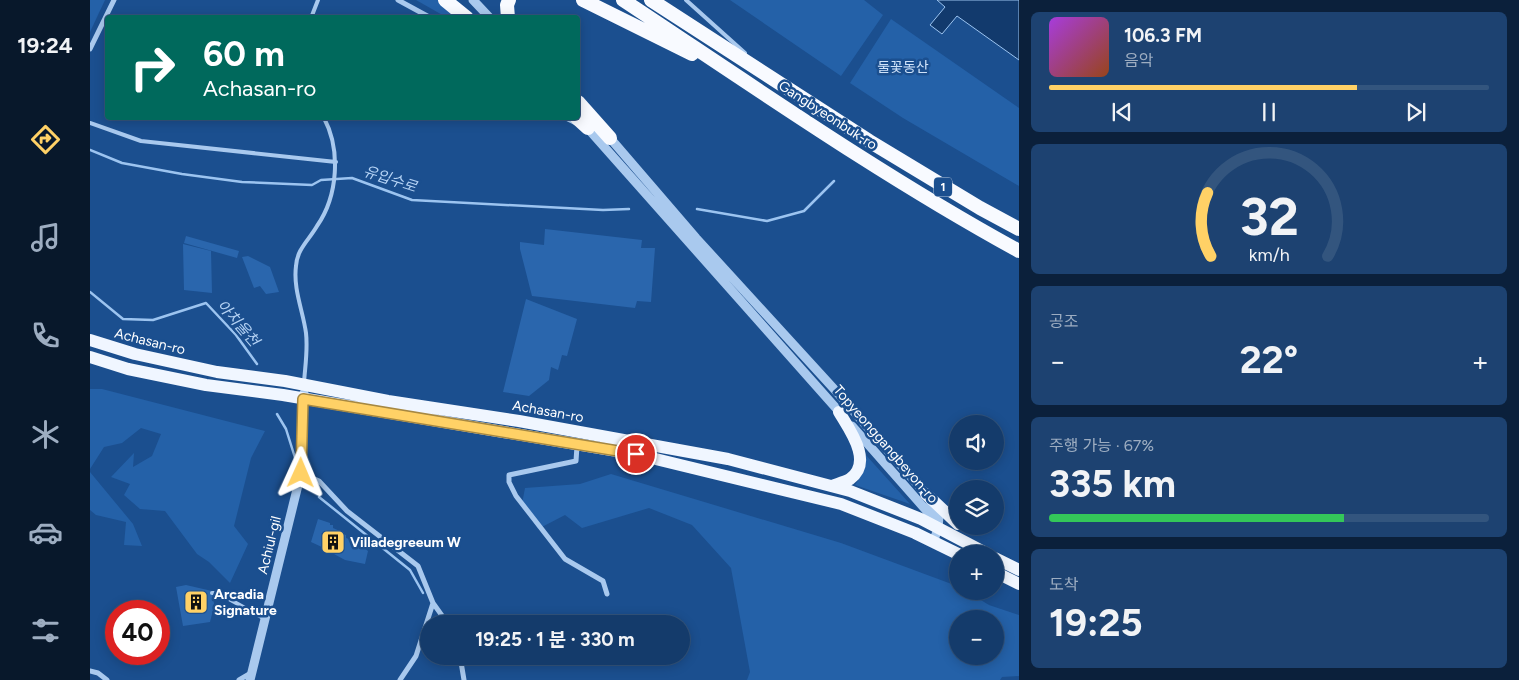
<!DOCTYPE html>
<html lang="ko">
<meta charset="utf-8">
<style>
:root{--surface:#143b6b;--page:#1d4271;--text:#f1f3f6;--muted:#9dadc1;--line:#33557e;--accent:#ffd166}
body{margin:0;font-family:Figtree,"Noto Sans KR",sans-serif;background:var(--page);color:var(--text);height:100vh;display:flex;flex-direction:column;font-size:19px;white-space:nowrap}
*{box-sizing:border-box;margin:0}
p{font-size:16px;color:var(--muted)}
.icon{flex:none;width:28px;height:28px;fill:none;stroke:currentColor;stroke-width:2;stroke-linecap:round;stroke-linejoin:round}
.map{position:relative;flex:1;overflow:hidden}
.sheet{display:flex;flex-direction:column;gap:12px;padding:12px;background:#0b203b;width:500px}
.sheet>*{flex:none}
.banner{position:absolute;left:15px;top:15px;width:475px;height:105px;border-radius:5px;box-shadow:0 2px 12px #0003,0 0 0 1px var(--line);background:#00695c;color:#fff;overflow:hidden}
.fabs{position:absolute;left:859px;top:415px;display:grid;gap:10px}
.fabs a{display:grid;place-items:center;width:55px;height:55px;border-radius:50%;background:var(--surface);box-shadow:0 2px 12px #0003,0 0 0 1px var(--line);font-size:25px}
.speed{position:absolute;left:15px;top:600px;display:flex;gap:10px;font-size:25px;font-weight:700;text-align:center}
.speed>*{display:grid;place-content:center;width:65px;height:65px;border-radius:50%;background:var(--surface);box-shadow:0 2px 12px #0003,0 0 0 1px var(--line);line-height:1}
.speed .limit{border:8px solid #d22;background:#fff;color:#111}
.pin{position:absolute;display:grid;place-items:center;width:42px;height:42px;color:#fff;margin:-21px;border:2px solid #fff;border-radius:50%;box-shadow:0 1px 5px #0007}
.me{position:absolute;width:55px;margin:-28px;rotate:1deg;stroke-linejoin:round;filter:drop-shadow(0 0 4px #0008)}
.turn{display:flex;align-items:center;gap:18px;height:105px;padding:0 15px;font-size:22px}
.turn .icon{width:65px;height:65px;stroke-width:2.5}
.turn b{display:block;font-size:35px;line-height:42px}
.big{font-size:38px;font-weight:700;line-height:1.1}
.sheet .tile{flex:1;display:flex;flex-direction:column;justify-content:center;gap:8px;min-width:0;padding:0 18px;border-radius:8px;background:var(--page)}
.sheet .dial{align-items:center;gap:0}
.dial svg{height:130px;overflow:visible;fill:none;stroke:var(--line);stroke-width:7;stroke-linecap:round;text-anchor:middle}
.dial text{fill:var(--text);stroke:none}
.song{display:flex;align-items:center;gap:15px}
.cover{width:60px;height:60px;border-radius:8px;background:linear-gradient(135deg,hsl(280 70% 55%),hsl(20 70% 35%))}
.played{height:5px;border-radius:2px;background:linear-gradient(90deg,var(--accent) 70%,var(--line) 70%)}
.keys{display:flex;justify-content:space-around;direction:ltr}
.heat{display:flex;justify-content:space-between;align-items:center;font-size:28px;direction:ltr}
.charge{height:8px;border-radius:4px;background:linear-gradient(90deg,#34c759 67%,var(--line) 0)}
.trip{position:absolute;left:330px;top:615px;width:270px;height:50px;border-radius:25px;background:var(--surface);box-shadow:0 2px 12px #0003,0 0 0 1px var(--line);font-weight:700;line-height:50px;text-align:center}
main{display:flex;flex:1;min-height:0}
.tab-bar{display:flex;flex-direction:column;width:90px;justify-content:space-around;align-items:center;background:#08182b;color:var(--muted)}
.tab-bar .icon{width:35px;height:35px}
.tab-bar .on{color:var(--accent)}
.tab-bar b{font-size:22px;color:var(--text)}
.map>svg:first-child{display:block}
.green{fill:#2461a8;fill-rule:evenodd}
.water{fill:#123a6d;stroke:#9cc4f0}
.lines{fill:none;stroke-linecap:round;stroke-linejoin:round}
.stream{stroke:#9cc4f0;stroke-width:2.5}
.building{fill:#2a66ad}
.service{stroke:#a9c9ee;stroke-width:4}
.minor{stroke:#a9c9ee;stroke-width:5}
.tertiary{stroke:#a9c9ee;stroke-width:9}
.primary{stroke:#f0f6ff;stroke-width:12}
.trunk{stroke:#f8faff;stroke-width:14}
.route-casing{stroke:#a68842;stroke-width:12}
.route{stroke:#ffd166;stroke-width:9}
.labels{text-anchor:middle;stroke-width:5;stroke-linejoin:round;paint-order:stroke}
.shield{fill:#1b4f8f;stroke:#bbcadd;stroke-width:1}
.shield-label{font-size:12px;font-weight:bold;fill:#fff}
.park-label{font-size:14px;fill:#cfe3fa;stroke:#1b4f8f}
.street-label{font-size:14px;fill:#fff;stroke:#1b4f8f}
.poi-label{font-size:14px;font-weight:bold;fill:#fff;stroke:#1b4f8f;text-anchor:start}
.water-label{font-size:15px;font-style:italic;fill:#b5d3f5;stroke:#1b4f8f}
</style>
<main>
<nav class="tab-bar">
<b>19:24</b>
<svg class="icon on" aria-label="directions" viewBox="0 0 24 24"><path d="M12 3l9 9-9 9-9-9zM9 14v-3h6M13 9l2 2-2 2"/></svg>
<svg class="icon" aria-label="music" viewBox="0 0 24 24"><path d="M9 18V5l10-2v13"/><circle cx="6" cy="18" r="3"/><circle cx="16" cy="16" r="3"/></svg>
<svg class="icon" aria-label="phone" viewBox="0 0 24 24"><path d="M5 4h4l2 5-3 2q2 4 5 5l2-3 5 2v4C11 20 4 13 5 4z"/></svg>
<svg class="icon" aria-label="climate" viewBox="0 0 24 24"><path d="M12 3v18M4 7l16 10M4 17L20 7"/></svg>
<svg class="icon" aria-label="car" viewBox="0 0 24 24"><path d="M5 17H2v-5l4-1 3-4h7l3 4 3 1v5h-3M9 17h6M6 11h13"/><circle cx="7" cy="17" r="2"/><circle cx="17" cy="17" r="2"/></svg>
<svg class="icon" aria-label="filters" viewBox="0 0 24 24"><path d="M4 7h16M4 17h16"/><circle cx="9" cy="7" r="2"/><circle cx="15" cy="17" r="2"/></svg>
</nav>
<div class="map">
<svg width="929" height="680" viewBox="0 0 929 680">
<rect width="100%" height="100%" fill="#1b4f8f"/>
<!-- green -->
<path class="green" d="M 0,0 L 15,0 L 0,32 Z
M 326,0 L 352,0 L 373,17 L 356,17 Z
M 640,0 L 774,0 L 793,15 L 751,76 Z
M 801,19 L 929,108 L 929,186 L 813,118 L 760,83 Z
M 0,389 L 12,389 L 175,431 L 161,458 L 144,526 L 158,544 L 140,583 L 119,562 L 107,554 L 75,511 L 50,509 L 34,495 L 40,484 L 21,477 L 44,453 L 43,467 L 62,456 L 71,434 L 51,428 L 32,443 L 14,447 L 0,469 Z
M 775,454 L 820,504 L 765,485 L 771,476 Z
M 0,472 L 43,524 L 52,546 L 34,545 L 36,522 L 6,515 L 0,510 Z
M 521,474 L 751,543 L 867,586 L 868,591 L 876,591 L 899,605 L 929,615 L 929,676 L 912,677 L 910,680 L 657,680 L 660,672 L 641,568 L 602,525 L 559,508 L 492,528 L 475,515 L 448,529 L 432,504 L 435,488 L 490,484 ZM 868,619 L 905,619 L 905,656 L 868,656 Z"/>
<!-- water -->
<path class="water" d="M 847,0 L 929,0 L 929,60 L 867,16 L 852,34 L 840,25 L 855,7 Z"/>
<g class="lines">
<!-- stream -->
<path class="stream" d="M 0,150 L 32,163 L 92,174 L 152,182 L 222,185 L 231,180 L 262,178 L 322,200 L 513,210 L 539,209
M 607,209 L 677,221 L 714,211 L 744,181
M 0,292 L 33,319 L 63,320 L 116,303 L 146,335 L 167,364
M 187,414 L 196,429 L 207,464
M 229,497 L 320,570 L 333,593"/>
</g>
<!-- building -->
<path class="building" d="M 455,229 L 552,240 L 551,248 L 565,248 L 561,302 L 547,301 L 545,308 L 442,296 L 430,249 L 430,242 L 454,245 Z
M 96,236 L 149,251 L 147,258 L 94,243 Z
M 93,244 L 121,251 L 122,293 L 94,290 Z
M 158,256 L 180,267 L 189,292 L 176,294 L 170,286 L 164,288 L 152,257 Z
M 436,299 L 487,319 L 477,356 L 472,355 L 468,370 L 461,367 L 459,380 L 439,396 L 413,392 Z
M 228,519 L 240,523 L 240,525 L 243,525 L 243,528 L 252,532 L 252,534 L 256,535 L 256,538 L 265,541 L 278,551 L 275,564 L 255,560 L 244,554 L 246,550 L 235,547 L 234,548 L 221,542 Z
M 96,585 L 122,591 L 125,610 L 123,610 L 120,622 L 93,626 L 86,587 Z"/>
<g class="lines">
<!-- service -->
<path class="service" d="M 596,0 L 655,53
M 221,18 L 228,0
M 0,123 L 51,141 L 246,162
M 214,383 C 215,367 218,350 216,333 C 213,311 203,289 206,266 C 207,249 219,240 227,226 C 248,196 251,150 234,118
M 122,593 L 128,593 L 175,619"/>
<!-- minor -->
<path class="minor" d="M 308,0 L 341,18
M 0,49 L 24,0
M 476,118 L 486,123
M 487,446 L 486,461 L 419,475 L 419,482 L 426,496 L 475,559 L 513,581 L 517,594
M 211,473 L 229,481 L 257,511 L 328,566 L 343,603 L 326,656 L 310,680
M 343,603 L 358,624
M 370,656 L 374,680
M 0,671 L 8,673 L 17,680
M 149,680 L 161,673"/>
<!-- tertiary -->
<path class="tertiary" d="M 383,0 L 400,18
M 498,128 L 520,138 L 606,238 L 745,390 L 836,494 L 849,516 L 848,529 L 843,542
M 501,132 L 753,416
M 762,426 L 843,518 L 847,529
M 160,680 L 211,473 L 214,393"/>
<!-- primary -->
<path class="primary" d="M 0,340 L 45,354 L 127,372 L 195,381 L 298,401 L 429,421 L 638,459 L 760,491 L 831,519 L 898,554
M 0,357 L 38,369 L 116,385 L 193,395 L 545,454 L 751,504 L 825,533 L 868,554
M 742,486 C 747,484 755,482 760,479 C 784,462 759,429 749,412
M 836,494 L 868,524
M 905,558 L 929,570
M 905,572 L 929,584"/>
<!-- trunk -->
<path class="trunk" d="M 355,0 L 377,18
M 493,0 L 602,54
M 533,0 C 663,86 792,176 929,251
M 561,0 L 779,141 L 890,208 L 929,229
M 418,18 L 417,5 L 419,0
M 488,102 L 520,138
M 487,118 L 498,128"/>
</g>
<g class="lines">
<!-- route casing -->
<g class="route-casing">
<path id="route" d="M 211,473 L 213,399 L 546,454"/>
</g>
<!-- route -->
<use href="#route" class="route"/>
</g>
<!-- icons -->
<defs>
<g id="building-square" transform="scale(1.25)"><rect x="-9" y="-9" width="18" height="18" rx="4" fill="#ffd166" stroke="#1b4f8f"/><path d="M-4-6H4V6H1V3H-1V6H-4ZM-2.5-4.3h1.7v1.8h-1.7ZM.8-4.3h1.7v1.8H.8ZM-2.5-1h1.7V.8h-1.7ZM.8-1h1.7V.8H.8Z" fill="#111"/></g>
</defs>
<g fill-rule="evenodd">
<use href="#building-square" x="243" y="542"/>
<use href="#building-square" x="106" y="602"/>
</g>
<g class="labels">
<!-- shield labels -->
<rect class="shield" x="844" y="177.5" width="18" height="19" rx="4"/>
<g class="shield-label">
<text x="853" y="191">1</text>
</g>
<!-- park labels -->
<g class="park-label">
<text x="813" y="72">둘꽃동산</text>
</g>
<!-- street labels -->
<g class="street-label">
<text transform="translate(738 115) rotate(33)" y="5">Gangbyeonbuk-ro</text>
<text transform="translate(60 341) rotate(14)" y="5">Achasan-ro</text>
<text transform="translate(458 411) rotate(10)" y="5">Achasan-ro</text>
<text transform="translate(796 444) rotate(49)" y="5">Topyeonggangbeyon-ro</text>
<text transform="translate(179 545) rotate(-76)" y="5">Achiul-gil</text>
</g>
<!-- poi labels -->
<g class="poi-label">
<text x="260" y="547">Villadegreeum W</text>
<text x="124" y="599">Arcadia<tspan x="124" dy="16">Signature</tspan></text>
</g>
<!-- water labels -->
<g class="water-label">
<text transform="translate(300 179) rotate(18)" y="5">유입수로</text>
<text transform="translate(148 323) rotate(49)" y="5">아치울천</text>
</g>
</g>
</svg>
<div class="fabs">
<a><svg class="icon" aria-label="sound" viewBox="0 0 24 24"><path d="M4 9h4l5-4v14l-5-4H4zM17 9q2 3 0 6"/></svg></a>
<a><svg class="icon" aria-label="layers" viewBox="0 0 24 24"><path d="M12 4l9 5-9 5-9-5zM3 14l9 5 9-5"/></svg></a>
<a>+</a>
<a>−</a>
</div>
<div class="speed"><div class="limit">40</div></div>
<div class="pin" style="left:546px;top:454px;background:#d93025"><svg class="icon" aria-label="arrive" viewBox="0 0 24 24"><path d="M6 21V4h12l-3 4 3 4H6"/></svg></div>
<svg class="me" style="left:211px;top:473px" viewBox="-20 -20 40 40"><path d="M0-17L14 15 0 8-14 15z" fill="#ffd166" stroke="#fff" stroke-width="4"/></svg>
<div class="trip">19:25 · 1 분 · 330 m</div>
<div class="banner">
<div class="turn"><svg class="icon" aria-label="right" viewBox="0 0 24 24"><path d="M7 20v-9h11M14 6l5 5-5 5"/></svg><div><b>60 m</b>Achasan-ro</div></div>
</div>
</div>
<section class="sheet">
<div class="tile">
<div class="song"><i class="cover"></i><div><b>106.3 FM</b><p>음악</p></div></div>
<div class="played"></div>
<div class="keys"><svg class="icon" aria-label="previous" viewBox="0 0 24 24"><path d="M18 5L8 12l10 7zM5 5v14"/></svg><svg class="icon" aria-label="pause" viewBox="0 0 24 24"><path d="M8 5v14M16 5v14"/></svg><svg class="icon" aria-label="next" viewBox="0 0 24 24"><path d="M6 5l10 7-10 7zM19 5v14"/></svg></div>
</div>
<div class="tile dial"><svg viewBox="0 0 100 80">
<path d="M14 69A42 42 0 1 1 86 69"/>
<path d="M14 69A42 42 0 0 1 12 30" stroke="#ffd166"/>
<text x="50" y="56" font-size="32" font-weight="700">32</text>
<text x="50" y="72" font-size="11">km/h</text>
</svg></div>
<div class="tile"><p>공조</p>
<div class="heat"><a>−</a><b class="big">22°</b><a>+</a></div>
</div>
<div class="tile"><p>주행 가능 · 67%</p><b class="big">335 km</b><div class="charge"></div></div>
<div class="tile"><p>도착</p><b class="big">19:25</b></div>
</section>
</main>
